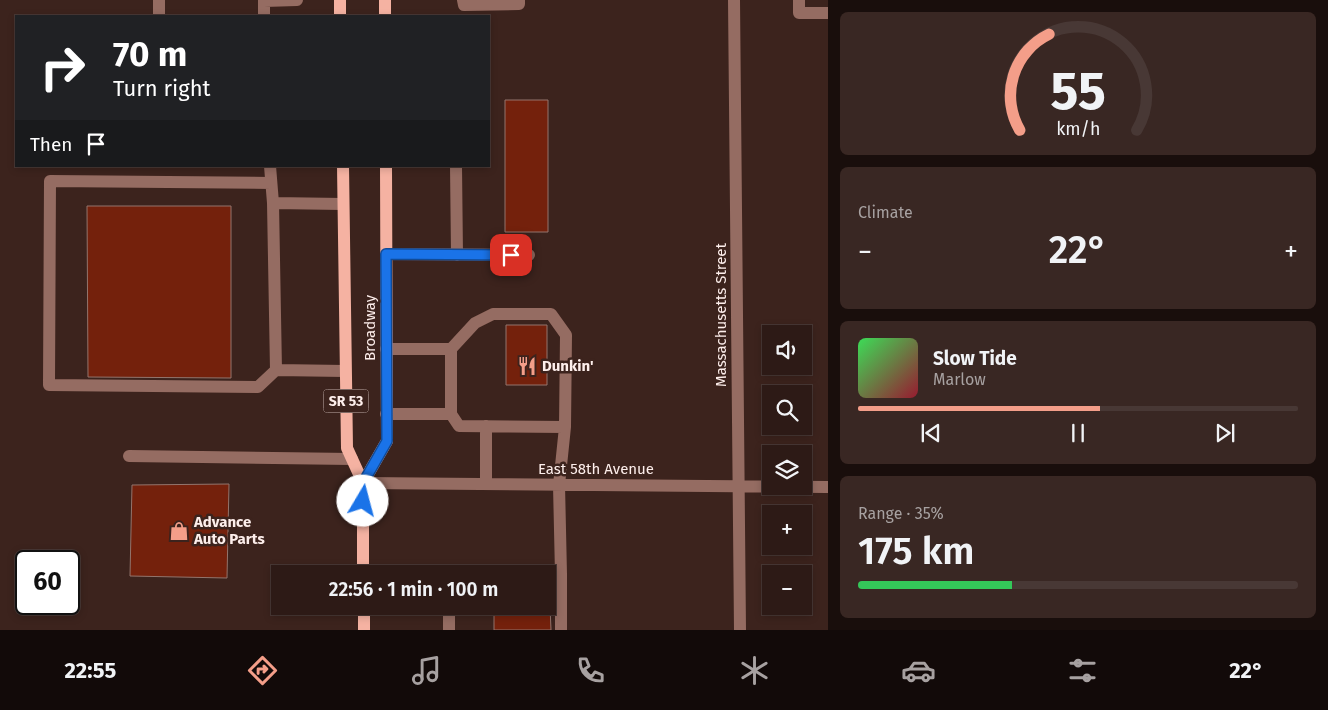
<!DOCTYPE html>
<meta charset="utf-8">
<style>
:root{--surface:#2d1a16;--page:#392723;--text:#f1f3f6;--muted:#a7a1a1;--line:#483835;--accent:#f49e89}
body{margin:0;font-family:"Fira Sans",sans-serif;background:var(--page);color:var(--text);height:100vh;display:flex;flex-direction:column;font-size:19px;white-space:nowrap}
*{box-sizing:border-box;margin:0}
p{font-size:16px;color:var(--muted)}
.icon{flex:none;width:28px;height:28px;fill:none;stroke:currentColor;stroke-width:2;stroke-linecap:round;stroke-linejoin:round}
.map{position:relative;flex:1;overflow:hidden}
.sheet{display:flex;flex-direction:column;gap:12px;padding:12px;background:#190e0c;width:500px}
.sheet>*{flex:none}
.hud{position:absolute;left:15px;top:15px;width:475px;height:152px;border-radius:0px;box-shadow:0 2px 8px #0003,0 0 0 1px var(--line);background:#202124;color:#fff;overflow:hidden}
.buttons{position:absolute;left:762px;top:325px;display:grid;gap:10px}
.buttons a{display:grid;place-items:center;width:50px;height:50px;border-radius:0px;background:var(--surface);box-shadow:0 2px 8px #0003,0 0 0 1px var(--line);font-size:25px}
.speed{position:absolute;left:15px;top:550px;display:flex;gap:10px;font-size:25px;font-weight:700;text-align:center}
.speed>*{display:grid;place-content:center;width:65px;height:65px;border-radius:50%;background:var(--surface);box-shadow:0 2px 8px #0003,0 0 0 1px var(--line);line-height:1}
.speed .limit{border:2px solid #111;border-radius:8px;background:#fff;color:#111}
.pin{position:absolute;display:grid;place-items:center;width:42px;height:42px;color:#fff;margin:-21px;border-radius:10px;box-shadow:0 2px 8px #0006}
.me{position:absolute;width:55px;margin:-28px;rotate:8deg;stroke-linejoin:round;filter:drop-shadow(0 0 4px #0008)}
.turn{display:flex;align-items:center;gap:18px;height:105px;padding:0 15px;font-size:22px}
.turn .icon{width:65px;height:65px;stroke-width:2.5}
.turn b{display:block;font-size:35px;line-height:42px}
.then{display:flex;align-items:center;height:48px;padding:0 15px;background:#0003;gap:10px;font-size:19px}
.big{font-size:38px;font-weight:600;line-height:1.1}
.sheet .card{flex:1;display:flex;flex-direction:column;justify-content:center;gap:8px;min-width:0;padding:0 18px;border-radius:8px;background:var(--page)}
.sheet .dial{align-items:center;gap:0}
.dial svg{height:130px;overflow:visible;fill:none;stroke:var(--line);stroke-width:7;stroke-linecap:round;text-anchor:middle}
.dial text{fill:var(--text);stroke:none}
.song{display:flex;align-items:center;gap:15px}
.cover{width:60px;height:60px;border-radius:8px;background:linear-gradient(135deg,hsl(130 70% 55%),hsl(350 70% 35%))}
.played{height:5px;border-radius:2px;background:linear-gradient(90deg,var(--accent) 55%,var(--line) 55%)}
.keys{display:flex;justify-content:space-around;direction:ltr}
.heat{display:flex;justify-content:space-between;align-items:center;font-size:28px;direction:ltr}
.charge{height:8px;border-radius:4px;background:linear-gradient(90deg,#34c759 35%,var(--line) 0)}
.trip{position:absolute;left:271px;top:565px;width:285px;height:50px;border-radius:0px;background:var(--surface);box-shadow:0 2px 8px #0003,0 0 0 1px var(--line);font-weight:600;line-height:50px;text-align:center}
.menu{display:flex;height:80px;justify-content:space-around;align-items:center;background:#120a09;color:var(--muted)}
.menu .icon{width:35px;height:35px}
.menu .selected{color:var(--accent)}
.menu b{font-size:22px;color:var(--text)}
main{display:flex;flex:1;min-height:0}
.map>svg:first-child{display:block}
.building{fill:#74210c;stroke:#93756d}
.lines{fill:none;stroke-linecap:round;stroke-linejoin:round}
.minor{stroke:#956c62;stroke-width:12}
.major{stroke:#f5b2a2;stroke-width:12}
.route-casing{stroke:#114b97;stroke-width:12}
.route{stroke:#1a73e8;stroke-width:9}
.labels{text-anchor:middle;stroke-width:5;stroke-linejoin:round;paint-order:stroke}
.shield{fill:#3c231d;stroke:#c3b1ad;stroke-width:1}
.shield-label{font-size:14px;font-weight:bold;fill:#fdeeeb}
.street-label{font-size:15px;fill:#fdeeeb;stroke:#3c231d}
.poi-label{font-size:15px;font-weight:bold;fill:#fdeeeb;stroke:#3c231d;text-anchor:start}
</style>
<main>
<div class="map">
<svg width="828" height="630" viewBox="0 0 828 630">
<rect width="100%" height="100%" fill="#3c231d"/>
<!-- building -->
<path class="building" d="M 505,100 L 548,100 L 548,232 L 505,232 Z
M 87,206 L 231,206 L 231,378 L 88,377 Z
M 506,325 L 547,325 L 547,385 L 506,385 Z
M 229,484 L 227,578 L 130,576 L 132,485 Z
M 494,606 L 550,606 L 551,630 L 494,630 Z"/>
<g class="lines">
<!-- minor -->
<path class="minor" d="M 159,0 L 159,16
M 463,0 L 464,5 L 519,4 L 519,0
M 734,0 L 740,630
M 799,0 L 799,13 L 828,13
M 264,16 L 264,1 L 297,0
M 270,166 L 273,203 L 276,370 L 345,371
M 456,166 L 457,255
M 271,183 L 50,181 L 49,385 L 258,387 L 276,370
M 273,203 L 343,204
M 386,254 L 529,255
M 386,349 L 451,349
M 386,414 L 451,414
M 486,426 L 486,484
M 129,456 L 352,459
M 363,483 L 828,487
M 449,574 L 527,574
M 548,574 L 561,574 L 559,485 L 565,427 L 566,335 L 551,314 L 493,314 L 475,323 L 451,349 L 451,414 L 459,426 L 565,427
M 561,574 L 561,630
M 449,606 L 449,630"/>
<!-- major -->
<path class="major" d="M 340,0 L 340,16
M 385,0 L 385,16
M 343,166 L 347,448 L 363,483 L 363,574
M 363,483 L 387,441 L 386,166
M 364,606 L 364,630"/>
</g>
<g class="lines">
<!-- route casing -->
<g class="route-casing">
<path id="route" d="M 363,501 L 363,483 L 387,441 L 386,254 L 511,255"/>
</g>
<!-- route -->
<use href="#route" class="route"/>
</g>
<!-- icons -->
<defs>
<g id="restaurant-bare" transform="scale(1.5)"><path d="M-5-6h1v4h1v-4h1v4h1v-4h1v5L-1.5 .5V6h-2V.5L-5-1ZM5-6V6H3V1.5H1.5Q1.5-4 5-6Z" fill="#f49e89" stroke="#3c231d" stroke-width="2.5" paint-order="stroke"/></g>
<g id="shop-bare" transform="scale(1.5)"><path d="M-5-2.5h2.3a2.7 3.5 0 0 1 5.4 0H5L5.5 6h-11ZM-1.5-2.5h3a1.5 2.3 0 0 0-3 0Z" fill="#f49e89" stroke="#3c231d" stroke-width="2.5" paint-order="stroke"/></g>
</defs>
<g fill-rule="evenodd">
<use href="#restaurant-bare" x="527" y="366"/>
<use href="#shop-bare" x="179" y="531"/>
</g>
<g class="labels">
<!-- shield labels -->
<rect class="shield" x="323.5" y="389.5" width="45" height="23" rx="4"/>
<g class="shield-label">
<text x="346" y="406">SR 53</text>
</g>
<!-- street labels -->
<g class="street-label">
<text transform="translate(721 315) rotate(-90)" y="5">Massachusetts Street</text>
<text transform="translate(370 328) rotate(-90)" y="5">Broadway</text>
<text x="596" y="474">East 58th Avenue</text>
</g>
<!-- poi labels -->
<g class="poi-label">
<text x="542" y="371">Dunkin'</text>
<text x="194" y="527">Advance<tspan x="194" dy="17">Auto Parts</tspan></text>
</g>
</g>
</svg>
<div class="buttons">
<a><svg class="icon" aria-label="sound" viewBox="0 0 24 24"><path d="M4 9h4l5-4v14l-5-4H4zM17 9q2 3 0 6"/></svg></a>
<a><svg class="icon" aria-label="search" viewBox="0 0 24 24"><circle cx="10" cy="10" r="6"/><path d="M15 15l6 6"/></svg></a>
<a><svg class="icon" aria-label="layers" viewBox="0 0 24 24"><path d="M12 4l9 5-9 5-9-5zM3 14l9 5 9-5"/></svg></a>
<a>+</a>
<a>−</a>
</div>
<div class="speed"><div class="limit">60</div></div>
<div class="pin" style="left:511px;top:255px;background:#d93025"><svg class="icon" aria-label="arrive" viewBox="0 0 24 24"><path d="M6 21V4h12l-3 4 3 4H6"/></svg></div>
<svg class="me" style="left:363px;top:501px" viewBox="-20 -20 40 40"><circle r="19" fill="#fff"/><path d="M0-13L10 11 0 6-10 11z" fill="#1a73e8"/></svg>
<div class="trip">22:56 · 1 min · 100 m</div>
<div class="hud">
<div class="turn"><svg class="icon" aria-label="right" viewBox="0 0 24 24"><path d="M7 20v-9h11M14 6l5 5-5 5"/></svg><div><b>70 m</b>Turn right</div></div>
<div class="then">Then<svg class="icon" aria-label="arrive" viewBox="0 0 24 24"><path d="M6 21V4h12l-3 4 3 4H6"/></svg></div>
</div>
</div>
<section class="sheet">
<div class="card dial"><svg viewBox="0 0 100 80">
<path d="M14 69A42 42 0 1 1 86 69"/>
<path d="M14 69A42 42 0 0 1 32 10" stroke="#f49e89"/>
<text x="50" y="56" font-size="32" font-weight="700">55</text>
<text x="50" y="72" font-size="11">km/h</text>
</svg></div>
<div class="card"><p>Climate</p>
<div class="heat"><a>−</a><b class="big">22°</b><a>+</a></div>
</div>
<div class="card">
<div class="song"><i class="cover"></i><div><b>Slow Tide</b><p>Marlow</p></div></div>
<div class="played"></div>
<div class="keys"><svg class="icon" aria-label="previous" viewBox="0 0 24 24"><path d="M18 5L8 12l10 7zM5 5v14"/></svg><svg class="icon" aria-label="pause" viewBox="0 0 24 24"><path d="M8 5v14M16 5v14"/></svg><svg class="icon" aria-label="next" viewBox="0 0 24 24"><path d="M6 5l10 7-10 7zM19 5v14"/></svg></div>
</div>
<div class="card"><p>Range · 35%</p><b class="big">175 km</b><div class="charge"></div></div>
</section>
</main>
<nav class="menu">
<b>22:55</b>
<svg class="icon selected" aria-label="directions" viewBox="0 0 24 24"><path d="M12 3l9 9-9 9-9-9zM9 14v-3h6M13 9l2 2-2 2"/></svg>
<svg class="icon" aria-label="music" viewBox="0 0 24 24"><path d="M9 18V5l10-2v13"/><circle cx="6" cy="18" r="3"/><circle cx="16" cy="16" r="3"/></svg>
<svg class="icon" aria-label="phone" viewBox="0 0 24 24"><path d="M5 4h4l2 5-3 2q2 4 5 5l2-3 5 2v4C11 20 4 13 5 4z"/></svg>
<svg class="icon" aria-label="climate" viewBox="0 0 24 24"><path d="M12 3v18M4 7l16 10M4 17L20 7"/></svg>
<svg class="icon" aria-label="car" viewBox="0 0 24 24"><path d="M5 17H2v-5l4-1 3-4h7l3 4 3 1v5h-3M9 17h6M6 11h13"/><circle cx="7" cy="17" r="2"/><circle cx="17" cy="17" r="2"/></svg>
<svg class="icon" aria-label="filters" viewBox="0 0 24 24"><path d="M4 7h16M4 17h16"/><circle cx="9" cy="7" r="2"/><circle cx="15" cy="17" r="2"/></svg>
<b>22°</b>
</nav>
